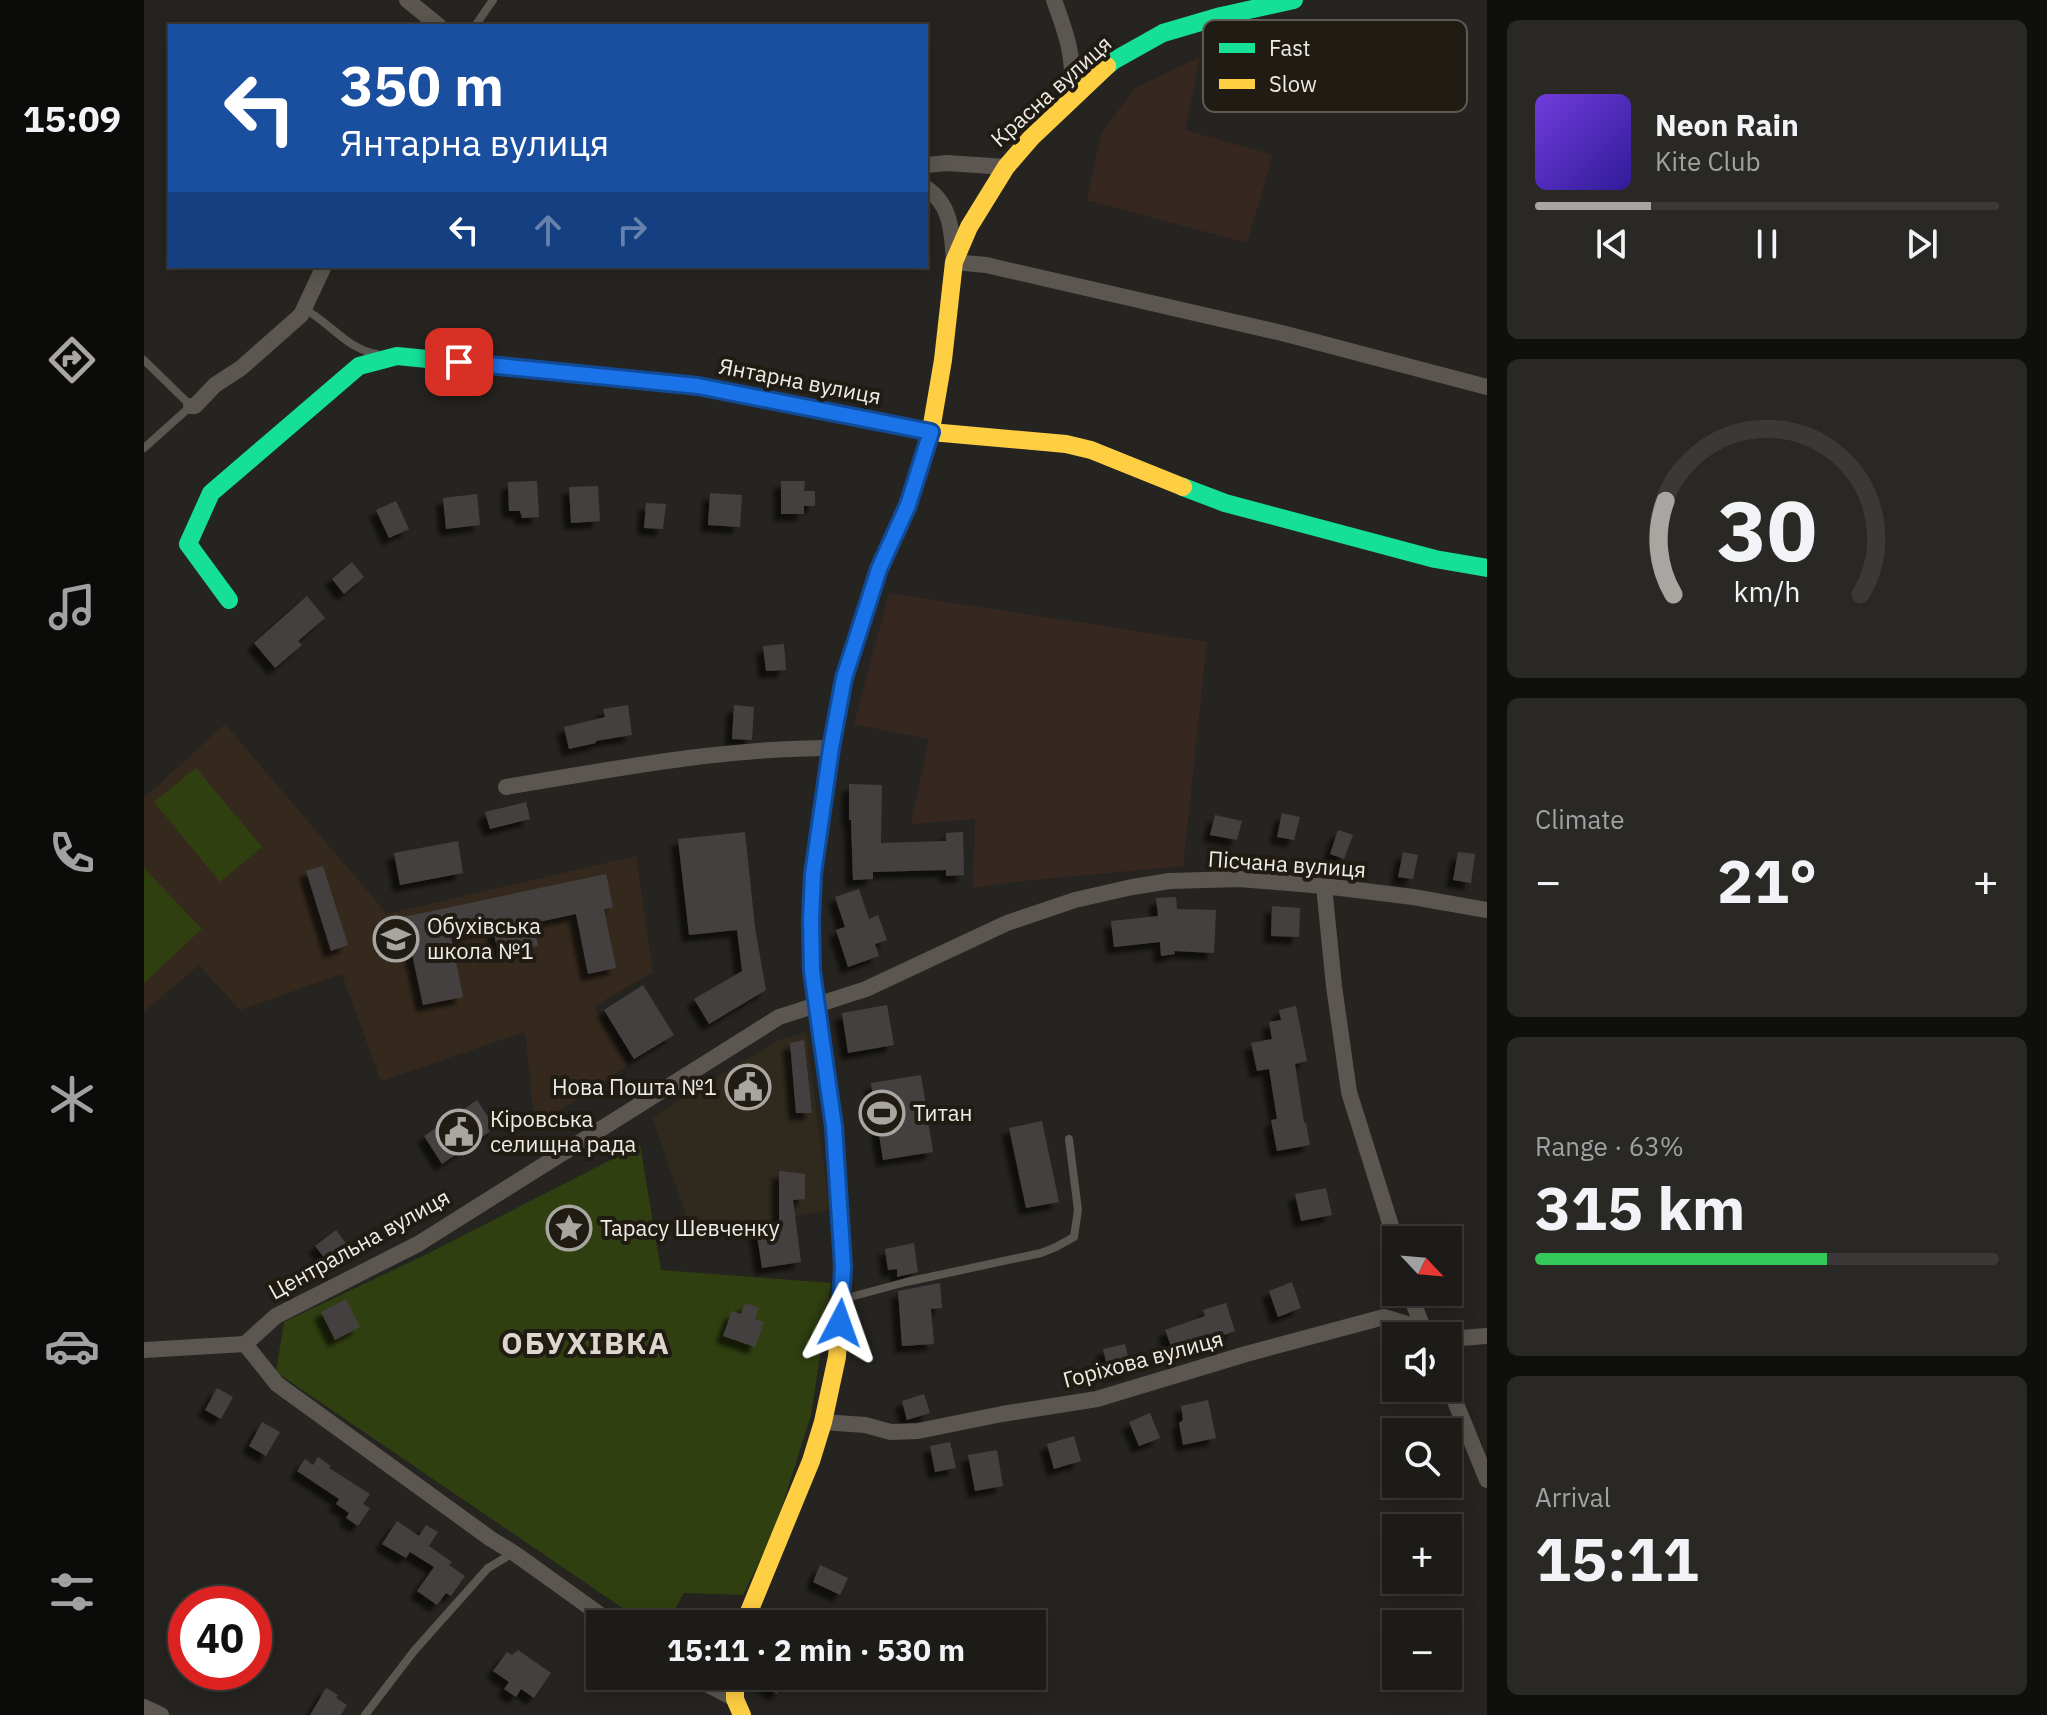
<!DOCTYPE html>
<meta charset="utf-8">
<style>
:root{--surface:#1c1b18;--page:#292825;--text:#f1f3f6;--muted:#a0a1a2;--line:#3a3937;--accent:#a9a6a1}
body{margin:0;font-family:"IBM Plex Sans",sans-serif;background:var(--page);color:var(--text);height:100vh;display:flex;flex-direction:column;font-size:30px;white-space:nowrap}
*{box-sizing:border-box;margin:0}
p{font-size:26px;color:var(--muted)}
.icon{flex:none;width:44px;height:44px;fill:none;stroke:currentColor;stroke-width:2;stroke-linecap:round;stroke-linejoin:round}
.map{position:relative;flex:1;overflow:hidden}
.sheet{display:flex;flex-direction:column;gap:20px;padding:20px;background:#0f0f0d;width:560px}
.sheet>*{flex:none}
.top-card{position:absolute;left:24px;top:24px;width:760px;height:244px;border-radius:0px;box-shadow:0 4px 20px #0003,0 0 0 2px var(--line);background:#1a4fa0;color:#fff;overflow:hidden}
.needle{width:52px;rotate:116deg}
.buttons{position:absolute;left:1238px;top:1226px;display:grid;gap:16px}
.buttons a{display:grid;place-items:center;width:80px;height:80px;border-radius:0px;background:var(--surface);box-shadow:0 4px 20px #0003,0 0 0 2px var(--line);font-size:40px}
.speed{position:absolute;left:24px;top:1586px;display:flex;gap:16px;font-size:40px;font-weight:700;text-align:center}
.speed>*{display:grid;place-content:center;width:104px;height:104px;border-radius:50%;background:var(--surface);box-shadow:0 4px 20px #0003,0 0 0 2px var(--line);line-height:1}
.speed .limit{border:12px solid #d22;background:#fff;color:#111}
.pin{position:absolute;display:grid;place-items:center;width:68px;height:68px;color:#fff;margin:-34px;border-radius:16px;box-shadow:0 4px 12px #0006}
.me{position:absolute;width:88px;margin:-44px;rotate:4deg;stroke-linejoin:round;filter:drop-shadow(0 0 6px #0008)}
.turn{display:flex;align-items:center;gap:28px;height:168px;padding:0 40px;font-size:36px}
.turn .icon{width:104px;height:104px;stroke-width:2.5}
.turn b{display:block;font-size:56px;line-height:68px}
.lanes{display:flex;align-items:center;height:76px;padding:0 40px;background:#0003;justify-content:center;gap:40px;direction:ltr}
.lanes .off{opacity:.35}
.big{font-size:60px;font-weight:800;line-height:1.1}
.sheet .card{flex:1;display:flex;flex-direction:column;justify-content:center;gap:12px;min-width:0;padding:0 28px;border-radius:12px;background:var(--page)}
.sheet .dial{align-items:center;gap:0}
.dial svg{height:208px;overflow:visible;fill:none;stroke:var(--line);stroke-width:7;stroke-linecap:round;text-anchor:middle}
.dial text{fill:var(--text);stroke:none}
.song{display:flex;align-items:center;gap:24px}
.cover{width:96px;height:96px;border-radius:12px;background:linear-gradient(135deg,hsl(260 70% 55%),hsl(250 70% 35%))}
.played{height:8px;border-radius:4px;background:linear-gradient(90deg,var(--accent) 25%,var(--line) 25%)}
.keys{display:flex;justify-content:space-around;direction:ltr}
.heat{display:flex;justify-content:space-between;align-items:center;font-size:44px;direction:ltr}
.charge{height:12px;border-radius:6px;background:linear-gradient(90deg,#34c759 63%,var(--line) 0)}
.trip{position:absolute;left:442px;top:1610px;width:460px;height:80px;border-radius:0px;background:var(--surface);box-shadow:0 4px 20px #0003,0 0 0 2px var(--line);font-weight:800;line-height:80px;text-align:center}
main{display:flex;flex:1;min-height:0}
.dock{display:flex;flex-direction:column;width:144px;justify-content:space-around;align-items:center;background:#0b0b0a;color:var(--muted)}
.dock .icon{width:56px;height:56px}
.dock .selected{color:var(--accent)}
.dock b{font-size:36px;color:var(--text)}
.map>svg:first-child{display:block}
.built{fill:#30291d}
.industrial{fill:#372721}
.education{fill:#35291d}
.green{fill:#303f10}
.building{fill:#444140;filter:url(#shadow)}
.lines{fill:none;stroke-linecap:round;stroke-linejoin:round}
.lane{stroke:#5b5750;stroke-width:8}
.street{stroke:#5b5750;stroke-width:16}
.fast{stroke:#16e098;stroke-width:18}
.slow{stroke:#ffcf43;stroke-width:18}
.route-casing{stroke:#114b97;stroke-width:20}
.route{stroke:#1a73e8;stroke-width:14}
.labels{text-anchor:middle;stroke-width:8;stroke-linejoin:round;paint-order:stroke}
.street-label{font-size:22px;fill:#efece6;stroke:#201b13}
.poi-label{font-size:22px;fill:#efece6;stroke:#201b13;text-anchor:start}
.district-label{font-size:30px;font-weight:bold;letter-spacing:2px;fill:#dcd6cc;stroke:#201b13}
.key{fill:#201b13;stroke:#5e5a52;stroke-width:2}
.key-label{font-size:22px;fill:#efece6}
</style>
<main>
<nav class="dock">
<b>15:09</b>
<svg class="icon selected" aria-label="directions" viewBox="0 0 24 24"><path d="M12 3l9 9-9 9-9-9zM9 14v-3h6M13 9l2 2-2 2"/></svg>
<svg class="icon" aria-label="music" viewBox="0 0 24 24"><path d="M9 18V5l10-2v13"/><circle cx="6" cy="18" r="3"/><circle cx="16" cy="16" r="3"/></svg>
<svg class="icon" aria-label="phone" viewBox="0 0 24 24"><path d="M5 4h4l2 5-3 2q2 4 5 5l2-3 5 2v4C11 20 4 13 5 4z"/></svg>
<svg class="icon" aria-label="climate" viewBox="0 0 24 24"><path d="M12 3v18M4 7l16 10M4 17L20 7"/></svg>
<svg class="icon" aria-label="car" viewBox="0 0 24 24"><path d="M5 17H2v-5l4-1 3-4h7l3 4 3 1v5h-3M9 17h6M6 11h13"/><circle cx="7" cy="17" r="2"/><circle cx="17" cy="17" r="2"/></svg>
<svg class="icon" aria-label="filters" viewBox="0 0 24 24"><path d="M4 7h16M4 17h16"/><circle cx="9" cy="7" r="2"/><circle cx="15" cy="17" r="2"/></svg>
</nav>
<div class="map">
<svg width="1343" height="1715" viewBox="0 0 1343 1715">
<defs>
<filter id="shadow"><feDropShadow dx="-7" dy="7" stdDeviation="2" flood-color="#0009"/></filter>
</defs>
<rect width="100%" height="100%" fill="#262420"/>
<!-- built -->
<path class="built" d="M 662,1032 L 686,1210 L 567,1230 L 547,1230 L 508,1117 L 634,1040 Z"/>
<!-- industrial -->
<path class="industrial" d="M 1056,57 L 1041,130 L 1129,155 L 1103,243 L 943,200 L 957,134 L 991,88 Z
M 745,593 L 1063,642 L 1039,866 L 878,881 L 829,888 L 831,819 L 767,824 L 785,739 L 710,724 Z"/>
<!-- education -->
<path class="education" d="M 81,724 L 243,914 L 492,856 L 509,972 L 450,1006 L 485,1064 L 391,1127 L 381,1032 L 237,1081 L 198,974 L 96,1010 L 55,965 L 0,1012 L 0,798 Z"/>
<!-- green -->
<path class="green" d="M 52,768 L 118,847 L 76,882 L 10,802 Z
M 0,868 L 58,929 L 0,983 Z
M 496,1145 L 517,1270 L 687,1283 L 667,1415 L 630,1532 L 599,1595 L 540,1593 L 523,1624 L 502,1624 L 132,1372 L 140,1322 L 283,1254 Z"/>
<!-- building -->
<path class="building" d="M 393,481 L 395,517 L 378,518 L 376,511 L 365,511 L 364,482 Z
M 637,481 L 661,481 L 660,491 L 671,491 L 671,506 L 660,506 L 660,514 L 637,514 Z
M 454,486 L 456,521 L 427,523 L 425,487 Z
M 566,493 L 598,495 L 596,527 L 564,525 Z
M 333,494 L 336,525 L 302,529 L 299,498 Z
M 252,501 L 265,529 L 245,538 L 232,510 Z
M 502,503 L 522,504 L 519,529 L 500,528 Z
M 208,562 L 220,577 L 200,594 L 188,579 Z
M 163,596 L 181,618 L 154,641 L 158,645 L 131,668 L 110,643 Z
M 640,644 L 642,670 L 622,671 L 619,646 Z
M 484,705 L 488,735 L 452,741 L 452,743 L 425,749 L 420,727 L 461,717 L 459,709 Z
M 590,705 L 610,707 L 608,740 L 588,739 Z
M 705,784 L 738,785 L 737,843 L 802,841 L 802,833 L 819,832 L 820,875 L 802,876 L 802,870 L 729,872 L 729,879 L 709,880 L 707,820 L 705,820 Z
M 382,802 L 386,819 L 346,829 L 341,812 Z
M 1138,813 L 1156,817 L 1150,840 L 1133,837 Z
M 1071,815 L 1098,821 L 1093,840 L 1066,835 Z
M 1194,830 L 1209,835 L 1200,859 L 1186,854 Z
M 601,832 L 611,928 L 622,990 L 565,1024 L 550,999 L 598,971 L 593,930 L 545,935 L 534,839 Z
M 314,841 L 319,873 L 256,885 L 250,853 Z
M 1259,852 L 1274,855 L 1269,879 L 1254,877 Z
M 1314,852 L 1331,854 L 1327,883 L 1309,880 Z
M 179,866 L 204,945 L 187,951 L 162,871 Z
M 462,874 L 469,907 L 460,909 L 472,968 L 444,974 L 432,914 L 390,923 L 394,946 L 354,954 L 349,928 L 307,937 L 319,997 L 279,1005 L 260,917 Z
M 715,889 L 725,919 L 734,915 L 743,940 L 731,944 L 735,956 L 704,967 L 692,930 L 701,927 L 691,897 Z
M 1032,897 L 1033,909 L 1072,910 L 1070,953 L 1030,951 L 1031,954 L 1017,956 L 1016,942 L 970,947 L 967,921 L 1014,916 L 1012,898 Z
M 1128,906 L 1156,908 L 1155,937 L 1127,936 Z
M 499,985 L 530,1035 L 490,1059 L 460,1010 Z
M 743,1005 L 750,1045 L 704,1053 L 698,1013 Z
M 1152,1006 L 1163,1061 L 1151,1064 L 1160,1123 L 1162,1123 L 1166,1145 L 1133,1151 L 1127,1120 L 1133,1119 L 1125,1069 L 1113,1071 L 1107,1043 L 1128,1039 L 1125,1022 L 1137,1020 L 1135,1010 Z
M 660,1040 L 668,1113 L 652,1113 L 646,1043 Z
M 777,1075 L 789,1152 L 739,1160 L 727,1083 Z
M 333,1100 L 351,1128 L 298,1164 L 280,1136 Z
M 898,1121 L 915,1202 L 882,1208 L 865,1128 Z
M 635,1171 L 661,1174 L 661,1199 L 649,1200 L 657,1262 L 618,1268 L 612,1229 L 635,1226 Z
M 1182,1188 L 1188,1215 L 1157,1221 L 1151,1194 Z
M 192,1230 L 203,1245 L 182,1260 L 171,1246 Z
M 770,1243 L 774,1272 L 753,1277 L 753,1269 L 744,1270 L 741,1249 Z
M 1148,1282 L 1157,1308 L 1134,1317 L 1125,1291 Z
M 796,1283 L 798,1308 L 787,1309 L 790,1344 L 758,1346 L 754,1291 Z
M 202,1299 L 216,1327 L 191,1340 L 177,1312 Z
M 601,1303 L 615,1308 L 611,1319 L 620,1322 L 611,1347 L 579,1336 L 588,1311 L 597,1314 Z
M 1082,1303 L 1091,1331 L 1047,1346 L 1047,1347 L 1030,1354 L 1021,1330 L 1061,1316 L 1059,1310 Z
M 981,1344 L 987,1370 L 965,1375 L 959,1349 Z
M 73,1388 L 89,1397 L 77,1419 L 61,1410 Z
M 780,1394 L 786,1413 L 763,1420 L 758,1401 Z
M 1064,1400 L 1072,1438 L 1039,1445 L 1035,1423 L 1039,1420 L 1037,1406 Z
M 1006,1413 L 1016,1438 L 995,1446 L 985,1422 Z
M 118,1422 L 136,1432 L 122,1456 L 105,1446 Z
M 930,1436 L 937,1461 L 910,1469 L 903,1444 Z
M 806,1442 L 812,1468 L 791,1472 L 786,1446 Z
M 853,1450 L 859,1486 L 831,1491 L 824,1455 Z
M 174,1457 L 187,1466 L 185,1468 L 226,1494 L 219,1504 L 226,1508 L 214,1526 L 202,1518 L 205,1513 L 192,1504 L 195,1499 L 153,1471 L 161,1459 L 169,1465 Z
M 253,1521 L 275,1536 L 282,1525 L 294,1532 L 285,1546 L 308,1562 L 305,1565 L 321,1576 L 307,1596 L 302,1593 L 293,1605 L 273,1591 L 290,1567 L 266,1552 L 262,1558 L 238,1544 Z
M 676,1565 L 704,1578 L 696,1595 L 669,1582 Z
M 374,1650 L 407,1673 L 390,1698 L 377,1689 L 372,1697 L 360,1689 L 365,1682 L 349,1671 L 363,1652 L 368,1655 Z
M 606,1676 L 645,1676 L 633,1694 Z
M 182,1688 L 194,1695 L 192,1698 L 203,1705 L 197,1715 L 166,1715 Z"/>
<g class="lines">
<!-- lane -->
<path class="lane" d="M 331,26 L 349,0
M 160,309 C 186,322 202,349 233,354
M 0,360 L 47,406 L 0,448
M 699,1299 L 762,1282 L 897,1253 L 912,1247 L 930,1237 L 934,1210 L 925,1139
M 221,1715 L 270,1651 L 344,1568 L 369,1553"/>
<!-- street -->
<path class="street" d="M 263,0 L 295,26
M 910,0 C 924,38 930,56 928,98
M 782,165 L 803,163 L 862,167
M 782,188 C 808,205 808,234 810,262 L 842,265 L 1138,333 L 1343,387
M 47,406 L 51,406 L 71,385 L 97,368 L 157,315 L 180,266
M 362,787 C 470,769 577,748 687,748
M 1180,886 L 1190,986 L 1205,1092 L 1252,1242
M 1265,1292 L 1282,1335
M 1304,1339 L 1343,1336
M 101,1344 L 132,1316 L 274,1244 L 635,1017 L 722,989 L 863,923 L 931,900 L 988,887 L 1026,881 L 1095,879 L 1180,886 L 1269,897 L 1343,910
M 101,1344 L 133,1384 L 347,1539 L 370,1553 L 469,1624
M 0,1350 L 101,1344
M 1304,1384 L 1343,1480
M 679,1422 L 721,1425 L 747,1432 L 774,1431 L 858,1414 L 953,1399 L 1102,1354 L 1240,1317 L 1279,1329 L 1294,1336
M 547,1676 L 591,1699
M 0,1707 L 17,1715"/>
<!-- fast -->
<path class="fast" d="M 963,66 L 969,61 L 1019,33 L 1077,16 L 1150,0
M 1039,487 L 1081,503 L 1291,559 L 1343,568
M 85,600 L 44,544 L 67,493 L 215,366 L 253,356 L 554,386 L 693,413
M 672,1003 L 668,971 L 667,920 L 669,874 L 687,748 L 700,678 L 735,569 L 764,505 L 786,436"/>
<!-- slow -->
<path class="slow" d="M 693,413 L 787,432 L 922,444 L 947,450 L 1039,487
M 786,436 L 799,360 L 810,262 L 825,227 L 862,167 L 887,138 L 963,66
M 600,1624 L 667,1461 L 679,1422 L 693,1357 L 699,1266 L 690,1127 L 672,1003
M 591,1676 L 591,1699 L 598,1715"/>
</g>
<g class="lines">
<!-- route casing -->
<g class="route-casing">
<path id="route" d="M 315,362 L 554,386 L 787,432 L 764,505 L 735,569 L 700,678 L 687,748 L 669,874 L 667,920 L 668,971 L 690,1127 L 699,1266 L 696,1323"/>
</g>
<!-- route -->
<use href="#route" class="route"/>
</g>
<!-- icons -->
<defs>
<g id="school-ring" transform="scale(2.3)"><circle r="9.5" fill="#201b13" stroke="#a9a6a1" stroke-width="1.5"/><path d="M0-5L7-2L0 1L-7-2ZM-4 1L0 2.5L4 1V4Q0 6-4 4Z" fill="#a9a6a1"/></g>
<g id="civic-ring" transform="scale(2.3)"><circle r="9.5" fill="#201b13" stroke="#a9a6a1" stroke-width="1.5"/><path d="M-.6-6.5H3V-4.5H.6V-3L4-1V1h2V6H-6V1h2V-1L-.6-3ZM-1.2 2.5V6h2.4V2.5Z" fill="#a9a6a1"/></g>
<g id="stadium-ring" transform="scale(2.3)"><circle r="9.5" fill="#201b13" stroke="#a9a6a1" stroke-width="1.5"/><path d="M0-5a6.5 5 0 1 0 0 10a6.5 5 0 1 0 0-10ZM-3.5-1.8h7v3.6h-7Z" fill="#a9a6a1"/></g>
<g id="sight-ring" transform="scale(2.3)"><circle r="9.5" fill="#201b13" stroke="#a9a6a1" stroke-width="1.5"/><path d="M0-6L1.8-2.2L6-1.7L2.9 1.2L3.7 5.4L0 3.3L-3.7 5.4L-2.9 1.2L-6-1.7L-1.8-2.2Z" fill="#a9a6a1"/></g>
</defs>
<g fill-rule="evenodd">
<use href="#school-ring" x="252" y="939"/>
<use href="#civic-ring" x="604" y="1087"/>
<use href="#stadium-ring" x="738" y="1113"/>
<use href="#civic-ring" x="315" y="1132"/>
<use href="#sight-ring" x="425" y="1228"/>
</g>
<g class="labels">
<!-- street labels -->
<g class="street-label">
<text transform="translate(907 91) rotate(-42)" y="8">Красна вулиця</text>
<text transform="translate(656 381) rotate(11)" y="8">Янтарна вулиця</text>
<text transform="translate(1143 864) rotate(4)" y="8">Пісчана вулиця</text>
<text transform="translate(215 1244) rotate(-29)" y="8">Центральна вулиця</text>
<text transform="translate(999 1359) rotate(-15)" y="8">Горіхова вулиця</text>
</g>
<!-- poi labels -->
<g class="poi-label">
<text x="283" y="934">Обухівська<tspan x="283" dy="25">школа №1</tspan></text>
<text x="573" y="1095" text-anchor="end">Нова Пошта №1</text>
<text x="769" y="1121">Титан</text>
<text x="346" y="1127">Кіровська<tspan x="346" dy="25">селищна рада</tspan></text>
<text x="456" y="1236">Тарасу Шевченку</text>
</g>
<!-- district labels -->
<g class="district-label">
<text x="442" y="1354">ОБУХІВКА</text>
</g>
</g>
<!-- legend -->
<rect x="1059" y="20" width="264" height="92" rx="12" class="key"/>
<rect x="1075" y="43" width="36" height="10" fill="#16e098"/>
<rect x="1075" y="79" width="36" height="10" fill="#ffcf43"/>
<g class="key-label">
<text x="1125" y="56">Fast</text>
<text x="1125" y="92">Slow</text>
</g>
</svg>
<div class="buttons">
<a><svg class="needle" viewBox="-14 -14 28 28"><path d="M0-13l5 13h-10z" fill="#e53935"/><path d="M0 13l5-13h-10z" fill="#a0a1a2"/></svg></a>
<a><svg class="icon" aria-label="sound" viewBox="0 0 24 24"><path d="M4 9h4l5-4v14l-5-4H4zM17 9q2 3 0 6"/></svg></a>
<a><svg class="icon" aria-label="search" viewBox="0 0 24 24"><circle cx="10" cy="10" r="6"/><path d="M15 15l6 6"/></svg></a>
<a>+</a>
<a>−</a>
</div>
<div class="speed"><div class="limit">40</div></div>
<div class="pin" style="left:315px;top:362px;background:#d93025"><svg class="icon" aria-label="arrive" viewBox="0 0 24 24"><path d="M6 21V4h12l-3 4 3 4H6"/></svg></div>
<svg class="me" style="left:696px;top:1323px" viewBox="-20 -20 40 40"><path d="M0-17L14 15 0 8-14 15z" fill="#1a73e8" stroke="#fff" stroke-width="4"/></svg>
<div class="trip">15:11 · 2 min · 530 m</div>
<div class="top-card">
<div class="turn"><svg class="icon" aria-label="left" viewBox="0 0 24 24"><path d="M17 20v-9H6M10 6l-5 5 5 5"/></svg><div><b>350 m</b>Янтарна вулиця</div></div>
<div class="lanes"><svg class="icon" aria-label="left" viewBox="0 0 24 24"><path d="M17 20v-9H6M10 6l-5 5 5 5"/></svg><svg class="icon off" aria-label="ahead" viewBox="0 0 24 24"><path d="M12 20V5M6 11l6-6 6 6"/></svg><svg class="icon off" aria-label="right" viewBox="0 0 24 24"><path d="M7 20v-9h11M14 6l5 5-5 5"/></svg></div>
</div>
</div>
<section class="sheet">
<div class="card">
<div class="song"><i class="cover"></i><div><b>Neon Rain</b><p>Kite Club</p></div></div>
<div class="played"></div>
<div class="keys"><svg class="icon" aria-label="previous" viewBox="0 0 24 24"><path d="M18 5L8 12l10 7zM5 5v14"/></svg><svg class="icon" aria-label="pause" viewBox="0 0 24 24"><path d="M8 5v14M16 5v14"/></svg><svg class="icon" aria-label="next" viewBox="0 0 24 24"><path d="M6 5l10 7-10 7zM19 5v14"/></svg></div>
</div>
<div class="card dial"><svg viewBox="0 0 100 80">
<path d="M14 69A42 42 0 1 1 86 69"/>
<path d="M14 69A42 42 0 0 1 11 33" stroke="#a9a6a1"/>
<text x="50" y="56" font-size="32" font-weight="700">30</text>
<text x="50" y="72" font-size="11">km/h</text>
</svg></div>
<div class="card"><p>Climate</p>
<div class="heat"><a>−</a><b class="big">21°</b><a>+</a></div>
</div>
<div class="card"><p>Range · 63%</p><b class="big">315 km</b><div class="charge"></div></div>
<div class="card"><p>Arrival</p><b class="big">15:11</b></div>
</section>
</main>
